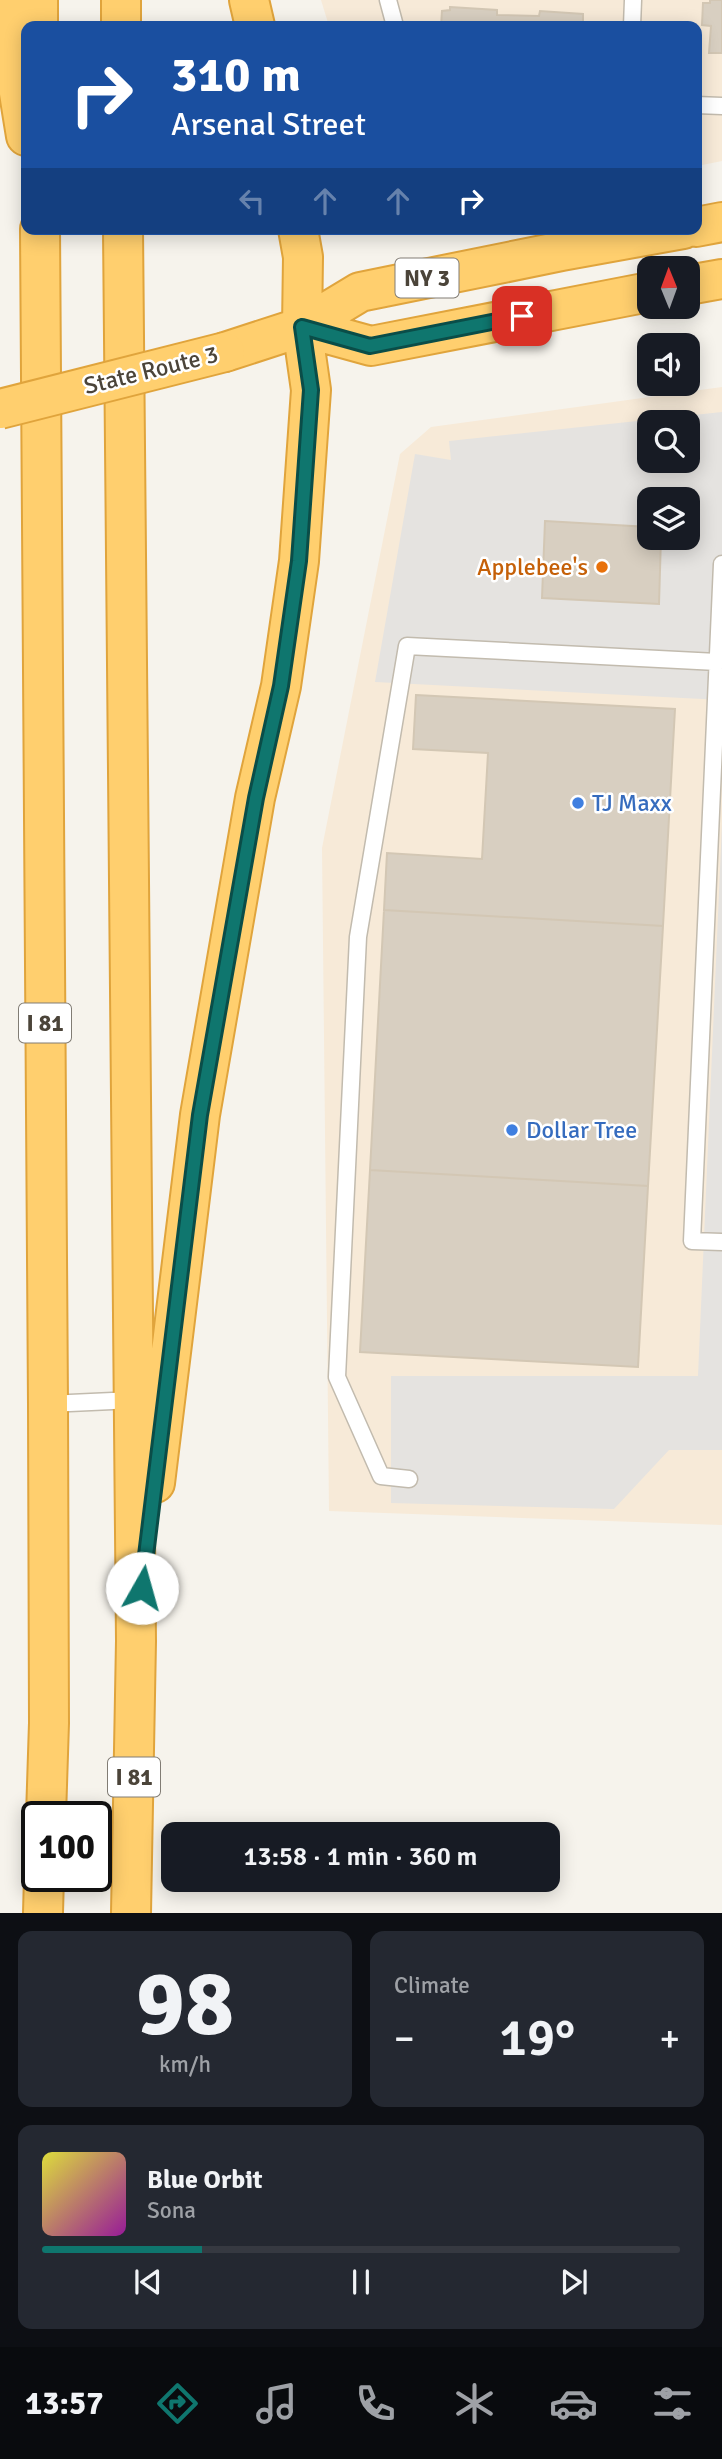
<!DOCTYPE html>
<meta charset="utf-8">
<style>
:root{--surface:#171b24;--page:#242831;--text:#f1f3f6;--muted:#9ea1a6;--line:#363941;--accent:#0f766e}
body{margin:0;font-family:Signika,sans-serif;background:var(--page);color:var(--text);height:100vh;display:flex;flex-direction:column;font-size:26px;white-space:nowrap}
*{box-sizing:border-box;margin:0}
p{font-size:23px;color:var(--muted)}
.icon{flex:none;width:38px;height:38px;fill:none;stroke:currentColor;stroke-width:2;stroke-linecap:round;stroke-linejoin:round}
.map{position:relative;height:1913px;overflow:hidden}
.panel{display:flex;flex-direction:column;gap:18px;padding:18px;background:#0d0f14;flex:1}
.panel>*{flex:none}
.top-card{position:absolute;left:21px;top:21px;width:681px;height:214px;border-radius:14px;box-shadow:0 4px 18px #0003;background:#1a4fa0;color:#fff;overflow:hidden}
.needle{width:46px;rotate:359deg}
.tools{position:absolute;left:637px;top:256px;display:grid;gap:14px}
.tools a{display:grid;place-items:center;width:63px;height:63px;border-radius:14px;background:var(--surface);box-shadow:0 4px 18px #0003;font-size:35px}
.speed{position:absolute;left:21px;top:1801px;display:flex;gap:14px;font-size:35px;font-weight:700;text-align:center}
.speed>*{display:grid;place-content:center;width:91px;height:91px;border-radius:50%;background:var(--surface);box-shadow:0 4px 18px #0003;line-height:1}
.speed .limit{border:4px solid #111;border-radius:10px;background:#fff;color:#111}
.pin{position:absolute;display:grid;place-items:center;width:60px;height:60px;color:#fff;margin:-30px;border-radius:14px;box-shadow:0 4px 10px #0006}
.me{position:absolute;width:77px;margin:-38px;rotate:7deg;stroke-linejoin:round;filter:drop-shadow(0 0 5px #0008)}
.turn{display:flex;align-items:center;gap:24px;height:147px;padding:0 35px;font-size:32px}
.turn .icon{width:91px;height:91px;stroke-width:2.5}
.turn b{display:block;font-size:49px;line-height:60px}
.lanes{display:flex;align-items:center;height:66px;padding:0 35px;background:#0003;justify-content:center;gap:35px;direction:ltr}
.lanes .off{opacity:.35}
.big{font-size:52px;font-weight:600;line-height:1.1}
.panel .card{flex:1;display:flex;flex-direction:column;justify-content:center;gap:10px;min-width:0;padding:0 24px;border-radius:14px;background:var(--page)}
.panel .dial{align-items:center;gap:0}
.dial b{font-size:91px;line-height:1}
.song{display:flex;align-items:center;gap:21px}
.cover{width:84px;height:84px;border-radius:10px;background:linear-gradient(135deg,hsl(60 70% 55%),hsl(300 70% 35%))}
.played{height:7px;border-radius:4px;background:linear-gradient(90deg,var(--accent) 25%,var(--line) 25%)}
.keys{display:flex;justify-content:space-around;direction:ltr}
.heat{display:flex;justify-content:space-between;align-items:center;font-size:38px;direction:ltr}
.panel .tiles{flex:1;display:grid;gap:18px;grid-template-columns:1fr 1fr}
.card:last-child{grid-column:span 2}
.trip{position:absolute;left:161px;top:1822px;width:399px;height:70px;border-radius:14px;background:var(--surface);box-shadow:0 4px 18px #0003;font-weight:600;line-height:70px;text-align:center}
.menu{display:flex;height:112px;justify-content:space-around;align-items:center;background:#090b0e;color:var(--muted)}
.menu .icon{width:49px;height:49px}
.menu .current{color:var(--accent)}
.menu b{font-size:32px;color:var(--text)}
.map>svg:first-child{display:block}
.commercial{fill:#f7ead8;fill-rule:evenodd}
.parking{fill:#e5e3e0;fill-rule:evenodd}
.building{fill:#d8cfc1;stroke:#d3c7b4;stroke-width:2}
.lines{fill:none;stroke-linecap:round;stroke-linejoin:round}
.lane-casing{stroke:#c2bbae;stroke-width:19}
.highway-casing{stroke:#e0a43c;stroke-width:42}
.lane{stroke:#fff;stroke-width:16}
.highway{stroke:#ffcf6e;stroke-width:38}
.highway-bridge-casing{stroke:#e0a43c;stroke-width:42;stroke-linecap:butt}
.highway-bridge{stroke:#ffcf6e;stroke-width:38}
.route-casing{stroke:#0a4d48;stroke-width:18}
.route{stroke:#0f766e;stroke-width:12}
.food-dot{fill:#e8710a;stroke:#fff;stroke-width:2.5}
.shop-dot{fill:#3f7fe0;stroke:#fff;stroke-width:2.5}
.labels{text-anchor:middle;stroke-width:5;stroke-linejoin:round;paint-order:stroke}
.shield{fill:#fff;stroke:#817c74;stroke-width:2}
.shield-label{font-size:23px;font-weight:bold;fill:#4b4439}
.street-label{font-size:24px;fill:#4b4439;stroke:#fff}
.food-label{font-size:24px;fill:#c56008;stroke:#fff;text-anchor:end}
.shop-label{font-size:24px;fill:#366cbe;stroke:#fff;text-anchor:start}
</style>
<div class="map">
<svg width="722" height="1913" viewBox="0 0 722 1913">
<rect width="100%" height="100%" fill="#f6f3ec"/>
<!-- commercial -->
<path class="commercial" d="M 321,0 L 722,0 L 722,161 L 697,166 L 696,26 L 329,26 Z
M 722,387 L 722,1525 L 329,1511 L 322,848 L 400,454 L 431,427 ZM 649,422 L 688,422 L 688,460 L 649,460 ZM 649,499 L 688,499 L 688,537 L 649,537 Z"/>
<!-- parking -->
<path class="parking" d="M 722,412 L 722,700 L 375,682 L 415,454 L 451,460 L 449,441 ZM 649,422 L 688,422 L 688,460 L 649,460 ZM 649,499 L 688,499 L 688,537 L 649,537 Z
M 722,823 L 722,1450 L 669,1450 L 614,1509 L 391,1503 L 391,1376 L 698,1376 Z"/>
<!-- building -->
<path class="building" d="M 710,0 L 722,0 L 722,53 L 709,53 L 711,26 L 702,25 L 703,3 L 710,3 Z
M 450,7 L 497,10 L 497,15 L 539,16 L 540,11 L 583,14 L 583,26 L 441,26 L 442,11 L 450,10 Z
M 545,521 L 649,527 L 649,537 L 661,537 L 659,604 L 542,598 Z
M 416,695 L 675,709 L 663,926 L 384,910 L 387,853 L 482,859 L 488,753 L 413,749 Z
M 384,910 L 663,926 L 648,1186 L 370,1170 Z
M 370,1170 L 648,1186 L 638,1367 L 360,1352 Z"/>
<g class="lines">
<!-- lane casing -->
<g class="lane-casing">
<path id="lane" d="M 388,0 L 395,26
M 632,26 L 633,0
M 696,105 L 722,106
M 722,564 L 692,1241 L 722,1242
M 48,1404 L 134,1400
M 409,1479 L 381,1476 L 337,1377 L 358,937 L 407,646 L 717,662"/>
</g>
<!-- highway casing -->
<g class="highway-casing">
<path id="highway" d="M 4,0 L 26,136
M 38,0 L 38,26
M 121,0 L 121,26
M 249,0 L 255,26
M 696,227 L 722,222
M 40,229 L 48,1404 L 49,1723 L 46,1816
M 123,229 L 136,1641 L 131,1913
M 688,285 L 722,279
M 302,327 L 371,346 L 649,292
M 225,352 L 302,327 L 360,292 L 562,251 L 683,229
M 155,1483 L 200,1115 L 255,798 L 281,686 L 299,561 L 311,390 L 302,327 L 303,257 L 298,229
M 43,1913 L 44,1876"/>
</g>
<!-- lane -->
<use href="#lane" class="lane"/>
<!-- highway -->
<use href="#highway" class="highway"/>
<!-- highway-bridge casing -->
<g class="highway-bridge-casing">
<path id="highway-bridge" d="M 0,409 L 225,352"/>
</g>
<!-- highway-bridge -->
<use href="#highway-bridge" class="highway-bridge"/>
</g>
<g class="lines">
<!-- route casing -->
<g class="route-casing">
<path id="route" d="M 142,1588 L 200,1115 L 256,798 L 281,686 L 299,561 L 311,390 L 302,327 L 370,346 L 522,316"/>
</g>
<!-- route -->
<use href="#route" class="route"/>
</g>
<!-- markers -->
<circle class="food-dot" cx="602" cy="567" r="7"/>
<g class="shop-dot">
<circle cx="578" cy="803" r="7"/>
<circle cx="512" cy="1130" r="7"/>
</g>
<g class="labels">
<!-- shield labels -->
<g class="shield">
<rect x="395.5" y="258.5" width="63" height="39" rx="5"/>
<rect x="19" y="1003.5" width="52" height="39" rx="5"/>
<rect x="108" y="1757.5" width="52" height="39" rx="5"/>
</g>
<g class="shield-label">
<text x="427" y="286">NY 3</text>
<text x="45" y="1031">I 81</text>
<text x="134" y="1785">I 81</text>
</g>
<!-- street labels -->
<g class="street-label">
<text transform="translate(151 370) rotate(-14)" y="8">State Route 3</text>
</g>
<!-- food labels -->
<g class="food-label">
<text x="588" y="575">Applebee's</text>
</g>
<!-- shop labels -->
<g class="shop-label">
<text x="592" y="811">TJ Maxx</text>
<text x="526" y="1138">Dollar Tree</text>
</g>
</g>
</svg>
<div class="tools">
<a><svg class="needle" viewBox="-14 -14 28 28"><path d="M0-13l5 13h-10z" fill="#e53935"/><path d="M0 13l5-13h-10z" fill="#9ea1a6"/></svg></a>
<a><svg class="icon" aria-label="sound" viewBox="0 0 24 24"><path d="M4 9h4l5-4v14l-5-4H4zM17 9q2 3 0 6"/></svg></a>
<a><svg class="icon" aria-label="search" viewBox="0 0 24 24"><circle cx="10" cy="10" r="6"/><path d="M15 15l6 6"/></svg></a>
<a><svg class="icon" aria-label="layers" viewBox="0 0 24 24"><path d="M12 4l9 5-9 5-9-5zM3 14l9 5 9-5"/></svg></a>
</div>
<div class="speed"><div class="limit">100</div></div>
<div class="pin" style="left:522px;top:316px;background:#d93025"><svg class="icon" aria-label="arrive" viewBox="0 0 24 24"><path d="M6 21V4h12l-3 4 3 4H6"/></svg></div>
<svg class="me" style="left:142px;top:1588px" viewBox="-20 -20 40 40"><circle r="19" fill="#fff"/><path d="M0-13L10 11 0 6-10 11z" fill="#0f766e"/></svg>
<div class="trip">13:58 · 1 min · 360 m</div>
<div class="top-card">
<div class="turn"><svg class="icon" aria-label="right" viewBox="0 0 24 24"><path d="M7 20v-9h11M14 6l5 5-5 5"/></svg><div><b>310 m</b>Arsenal Street</div></div>
<div class="lanes"><svg class="icon off" aria-label="left" viewBox="0 0 24 24"><path d="M17 20v-9H6M10 6l-5 5 5 5"/></svg><svg class="icon off" aria-label="ahead" viewBox="0 0 24 24"><path d="M12 20V5M6 11l6-6 6 6"/></svg><svg class="icon off" aria-label="ahead" viewBox="0 0 24 24"><path d="M12 20V5M6 11l6-6 6 6"/></svg><svg class="icon" aria-label="right" viewBox="0 0 24 24"><path d="M7 20v-9h11M14 6l5 5-5 5"/></svg></div>
</div>
</div>
<section class="panel">
<div class="tiles">
<div class="card dial"><b>98</b><p>km/h</p></div>
<div class="card"><p>Climate</p>
<div class="heat"><a>−</a><b class="big">19°</b><a>+</a></div>
</div>
<div class="card">
<div class="song"><i class="cover"></i><div><b>Blue Orbit</b><p>Sona</p></div></div>
<div class="played"></div>
<div class="keys"><svg class="icon" aria-label="previous" viewBox="0 0 24 24"><path d="M18 5L8 12l10 7zM5 5v14"/></svg><svg class="icon" aria-label="pause" viewBox="0 0 24 24"><path d="M8 5v14M16 5v14"/></svg><svg class="icon" aria-label="next" viewBox="0 0 24 24"><path d="M6 5l10 7-10 7zM19 5v14"/></svg></div>
</div>
</div>
</section>
<nav class="menu">
<b>13:57</b>
<svg class="icon current" aria-label="directions" viewBox="0 0 24 24"><path d="M12 3l9 9-9 9-9-9zM9 14v-3h6M13 9l2 2-2 2"/></svg>
<svg class="icon" aria-label="music" viewBox="0 0 24 24"><path d="M9 18V5l10-2v13"/><circle cx="6" cy="18" r="3"/><circle cx="16" cy="16" r="3"/></svg>
<svg class="icon" aria-label="phone" viewBox="0 0 24 24"><path d="M5 4h4l2 5-3 2q2 4 5 5l2-3 5 2v4C11 20 4 13 5 4z"/></svg>
<svg class="icon" aria-label="climate" viewBox="0 0 24 24"><path d="M12 3v18M4 7l16 10M4 17L20 7"/></svg>
<svg class="icon" aria-label="car" viewBox="0 0 24 24"><path d="M5 17H2v-5l4-1 3-4h7l3 4 3 1v5h-3M9 17h6M6 11h13"/><circle cx="7" cy="17" r="2"/><circle cx="17" cy="17" r="2"/></svg>
<svg class="icon" aria-label="filters" viewBox="0 0 24 24"><path d="M4 7h16M4 17h16"/><circle cx="9" cy="7" r="2"/><circle cx="15" cy="17" r="2"/></svg>
</nav>
